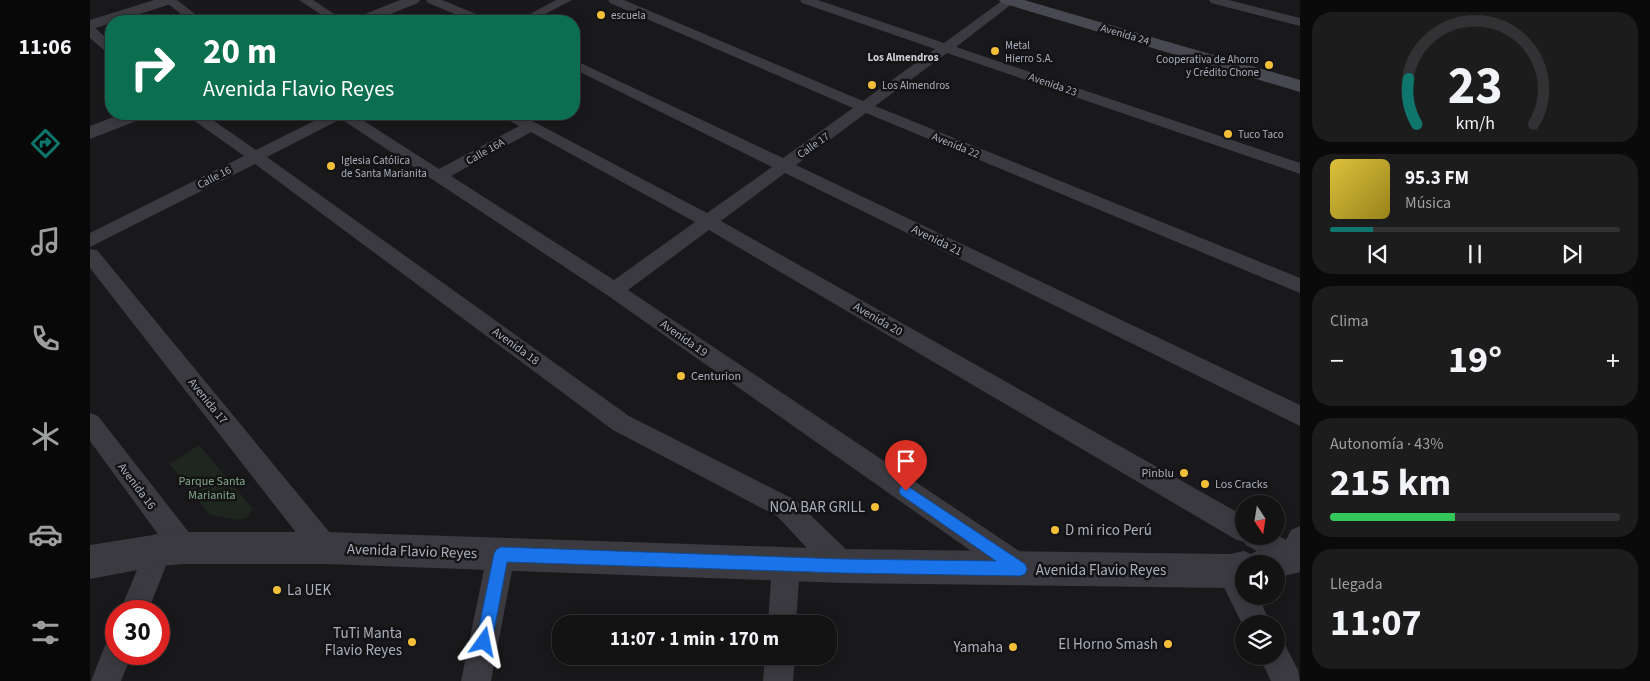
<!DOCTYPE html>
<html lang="es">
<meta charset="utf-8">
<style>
:root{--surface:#131314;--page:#1c1c1d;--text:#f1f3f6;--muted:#9d9ea0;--line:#323234;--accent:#0f766e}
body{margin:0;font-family:"Source Sans 3",sans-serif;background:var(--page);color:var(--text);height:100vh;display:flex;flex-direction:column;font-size:19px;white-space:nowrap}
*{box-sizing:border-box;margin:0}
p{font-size:16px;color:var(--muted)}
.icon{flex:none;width:28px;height:28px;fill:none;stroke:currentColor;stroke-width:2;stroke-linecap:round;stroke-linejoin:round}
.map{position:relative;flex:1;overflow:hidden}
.sheet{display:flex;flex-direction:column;gap:12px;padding:12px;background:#0a0a0b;width:350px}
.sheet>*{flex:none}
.hud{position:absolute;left:15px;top:15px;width:475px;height:105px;border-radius:20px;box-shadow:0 2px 12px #0003,0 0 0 1px var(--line);background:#0b6e4f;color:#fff;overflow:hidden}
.needle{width:32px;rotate:168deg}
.controls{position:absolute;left:1145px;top:495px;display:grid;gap:10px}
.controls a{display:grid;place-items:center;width:50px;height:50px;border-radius:50%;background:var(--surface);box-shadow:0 2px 12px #0003,0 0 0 1px var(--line);font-size:25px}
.speed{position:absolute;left:15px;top:600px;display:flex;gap:10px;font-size:25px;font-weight:700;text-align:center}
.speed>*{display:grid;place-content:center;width:65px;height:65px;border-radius:50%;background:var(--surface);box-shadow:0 2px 12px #0003,0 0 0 1px var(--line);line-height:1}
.speed .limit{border:8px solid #d22;background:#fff;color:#111}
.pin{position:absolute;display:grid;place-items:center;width:42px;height:42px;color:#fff;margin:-51px -21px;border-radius:50% 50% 50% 0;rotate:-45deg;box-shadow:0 0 5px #0007}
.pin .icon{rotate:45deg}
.me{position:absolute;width:55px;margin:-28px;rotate:12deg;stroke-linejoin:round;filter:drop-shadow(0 0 4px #0008)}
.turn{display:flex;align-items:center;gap:18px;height:105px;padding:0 15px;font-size:22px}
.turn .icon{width:65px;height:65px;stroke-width:2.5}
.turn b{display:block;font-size:35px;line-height:42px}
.big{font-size:38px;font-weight:700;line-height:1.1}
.sheet .widget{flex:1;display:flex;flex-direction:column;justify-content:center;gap:8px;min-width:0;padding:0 18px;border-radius:20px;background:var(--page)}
.sheet .dial{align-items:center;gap:0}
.dial svg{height:130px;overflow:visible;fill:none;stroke:var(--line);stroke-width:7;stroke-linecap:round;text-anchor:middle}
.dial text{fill:var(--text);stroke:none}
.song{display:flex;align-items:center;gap:15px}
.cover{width:60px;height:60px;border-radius:8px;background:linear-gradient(135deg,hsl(50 70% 55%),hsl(50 70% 35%))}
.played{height:5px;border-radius:2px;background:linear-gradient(90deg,var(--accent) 15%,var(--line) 15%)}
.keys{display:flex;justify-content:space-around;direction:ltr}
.heat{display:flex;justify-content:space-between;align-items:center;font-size:28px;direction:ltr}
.charge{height:8px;border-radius:4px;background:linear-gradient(90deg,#34c759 43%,var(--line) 0)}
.trip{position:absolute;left:462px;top:615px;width:285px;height:50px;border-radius:20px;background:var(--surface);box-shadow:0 2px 12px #0003,0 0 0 1px var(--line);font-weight:700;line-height:50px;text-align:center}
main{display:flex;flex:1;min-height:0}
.dock{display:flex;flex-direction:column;width:90px;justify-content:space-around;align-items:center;background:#080808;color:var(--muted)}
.dock .icon{width:35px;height:35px}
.dock .on{color:var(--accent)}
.dock b{font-size:22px;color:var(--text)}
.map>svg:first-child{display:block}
.green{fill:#1f2620}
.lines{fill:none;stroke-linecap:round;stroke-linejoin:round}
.minor{fill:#3a3a40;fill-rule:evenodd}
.tertiary{fill:#3a3a40;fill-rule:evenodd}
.secondary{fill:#484950;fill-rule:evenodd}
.route{fill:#1a73e8;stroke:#114b97}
.poi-dot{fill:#f3bf39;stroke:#141416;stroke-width:2}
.labels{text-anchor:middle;stroke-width:5;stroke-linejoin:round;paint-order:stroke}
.far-poi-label{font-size:11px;fill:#abafbb;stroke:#141416;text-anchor:start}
.far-street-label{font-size:11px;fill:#abafbb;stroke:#141416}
.far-neighbourhood-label{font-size:11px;font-weight:bold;fill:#ccced7;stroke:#141416}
.street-label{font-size:12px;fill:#abafbb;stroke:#141416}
.poi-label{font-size:12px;fill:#abafbb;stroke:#141416;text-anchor:start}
.park-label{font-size:12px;fill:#82a587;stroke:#141416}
.near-poi-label{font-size:15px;fill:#abafbb;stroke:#141416;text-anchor:end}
.near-street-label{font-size:15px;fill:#abafbb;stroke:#141416}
</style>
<main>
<nav class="dock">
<b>11:06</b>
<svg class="icon on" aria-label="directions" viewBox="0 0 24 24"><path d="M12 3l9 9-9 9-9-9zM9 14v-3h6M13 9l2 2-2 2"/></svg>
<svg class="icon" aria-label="music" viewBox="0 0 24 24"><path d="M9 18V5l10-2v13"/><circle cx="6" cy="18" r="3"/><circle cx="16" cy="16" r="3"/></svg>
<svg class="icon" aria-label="phone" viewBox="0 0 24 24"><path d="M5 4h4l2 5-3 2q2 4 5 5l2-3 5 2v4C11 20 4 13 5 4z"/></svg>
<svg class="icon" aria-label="climate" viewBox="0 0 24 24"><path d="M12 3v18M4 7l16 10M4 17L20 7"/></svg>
<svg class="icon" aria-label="car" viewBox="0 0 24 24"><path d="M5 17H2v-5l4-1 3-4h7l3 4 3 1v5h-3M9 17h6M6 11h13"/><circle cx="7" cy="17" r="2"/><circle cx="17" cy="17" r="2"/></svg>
<svg class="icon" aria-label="filters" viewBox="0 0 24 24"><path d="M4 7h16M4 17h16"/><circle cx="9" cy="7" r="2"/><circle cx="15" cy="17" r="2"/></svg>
</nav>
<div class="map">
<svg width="1210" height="681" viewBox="0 0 1210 681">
<rect width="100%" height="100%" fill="#19191b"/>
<!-- green -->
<path class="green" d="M 109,445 L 163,509 L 156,518 L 149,520 L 120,515 L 80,464 Z"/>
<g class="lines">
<!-- minor -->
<path class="minor" d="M 73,0 L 87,0 L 114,21 L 100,21 Z
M 209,0 L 223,0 L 255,21 L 241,21 Z
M 336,0 L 352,0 L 396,18 L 398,21 L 382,21 L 338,3 Z
M 466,0 L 482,0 L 442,21 L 427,21 Z
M 518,0 L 534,0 L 773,101 L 845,49 L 712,3 L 710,0 L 728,0 L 854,43 L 913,0 L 927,0 L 866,47 L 1210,163 L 1210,174 L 857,53 L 785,106 L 1210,278 L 1210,293 L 776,113 L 706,165 L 1210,405 L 1210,426 L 695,173 L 631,221 L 1154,516 L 1154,536 L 1186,536 L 1186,534 L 1196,540 L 1201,530 L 1210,526 L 1210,568 L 1202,571 L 1156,545 L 1154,542 L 1145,539 L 619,230 L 538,290 L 938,557 L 942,567 L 938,577 L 928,581 L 918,577 L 517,295 L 251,119 L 177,157 L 539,416 L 705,500 L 763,556 L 767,566 L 763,576 L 753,580 L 743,576 L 687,516 L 523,430 L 165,164 L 0,247 L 0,233 L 154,156 L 99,117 L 97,114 L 114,114 L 166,150 L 238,114 L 263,114 L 349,169 L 429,126 L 413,117 L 411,114 L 429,114 L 617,213 L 682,167 L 484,69 L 484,60 L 693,158 L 763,108 L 520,3 ZM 441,132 L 605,222 L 524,280 L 361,176 Z
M 1119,0 L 1139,0 L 1210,18 L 1210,26 L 1121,3 Z
M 0,27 L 5,28 L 21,42 L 21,53 L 16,52 L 0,38 Z
M 0,249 L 7,250 L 245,539 L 248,548 L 245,557 L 235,561 L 225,557 L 0,268 Z
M 0,413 L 8,416 L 104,539 L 107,548 L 104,557 L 94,561 L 84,557 L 81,553 L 58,611 L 30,611 L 59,541 L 70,537 L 0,441 Z
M 411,542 L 421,546 L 425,555 L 401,681 L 371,681 L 397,555 L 401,546 Z
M 696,551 L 706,554 L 710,564 L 706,624 L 678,624 L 682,564 L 686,554 Z
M 1140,557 C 1159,565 1154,579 1154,596 L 1168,596 L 1181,624 L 1154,624 L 1154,628 L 1126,571 L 1130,561 Z
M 26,639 L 26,654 L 42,654 L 31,681 L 1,681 L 16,643 Z
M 1186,642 L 1195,645 L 1208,670 L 1210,681 L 1181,681 L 1169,656 L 1186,656 Z
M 675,656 L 705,656 L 703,681 L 673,681 Z"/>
<!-- tertiary -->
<path class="tertiary" d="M 64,0 L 86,0 L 84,3 L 28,21 L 21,21 L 21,23 L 0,30 L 0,20 Z
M 310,0 L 330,0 L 328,3 L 283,21 L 262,21 L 265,18 Z
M 31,114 L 56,114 L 54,118 L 0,139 L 0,126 Z
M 94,532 L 235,532 L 753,549 L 1140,554 L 1154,551 L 1161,554 L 1174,547 L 1210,540 L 1210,572 L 1186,578 L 1186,564 L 1154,564 L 1154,585 L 1140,588 L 753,583 L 235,564 L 94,564 L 69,566 L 0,579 L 0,545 L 69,534 Z"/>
<!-- secondary -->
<path class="secondary" d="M 909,0 L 934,0 L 1210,80 L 1210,92 L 912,3 Z"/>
</g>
<!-- route -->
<path class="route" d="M 816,485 L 935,564 L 937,569 L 935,574 L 930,576 L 753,573 L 417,562 L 402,642 L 399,648 L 394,650 L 388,648 L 386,642 L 404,554 L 406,550 L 411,547 L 753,559 L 906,561 L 811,495 L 809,491 L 811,486 Z"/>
<!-- markers -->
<g class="poi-dot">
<circle cx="511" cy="15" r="5"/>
<circle cx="905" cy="51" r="5"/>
<circle cx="1179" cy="65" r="5"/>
<circle cx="782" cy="85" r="5"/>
<circle cx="1138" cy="134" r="5"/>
<circle cx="241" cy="166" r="5"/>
<circle cx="591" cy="376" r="5"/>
<circle cx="1094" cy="473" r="5"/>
<circle cx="1115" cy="484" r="5"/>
<circle cx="785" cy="507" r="5"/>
<circle cx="965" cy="530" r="5"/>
<circle cx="187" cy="590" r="5"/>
<circle cx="322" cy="642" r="5"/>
<circle cx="1078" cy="644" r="5"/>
<circle cx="923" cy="647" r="5"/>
</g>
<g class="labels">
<!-- far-poi labels -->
<g class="far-poi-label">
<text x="521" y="19">escuela</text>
<text x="915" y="49">Metal<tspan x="915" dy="13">Hierro S.A.</tspan></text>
<text x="1169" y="63" text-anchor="end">Cooperativa de Ahorro<tspan x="1169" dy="13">y Crédito Chone</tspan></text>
<text x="792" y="89">Los Almendros</text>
<text x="1148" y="138">Tuco Taco</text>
<text x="251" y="164">Iglesia Católica<tspan x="251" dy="13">de Santa Marianita</tspan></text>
</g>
<!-- far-street labels -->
<g class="far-street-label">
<text transform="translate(1035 34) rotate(16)" y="4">Avenida 24</text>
<text transform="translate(963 84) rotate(19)" y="4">Avenida 23</text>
<text transform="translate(723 145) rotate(-35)" y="4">Calle 17</text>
<text transform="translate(866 145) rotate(22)" y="4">Avenida 22</text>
<text transform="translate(395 151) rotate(-29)" y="4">Calle 16A</text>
<text transform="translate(124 177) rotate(-27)" y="4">Calle 16</text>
</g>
<!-- far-neighbourhood labels -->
<g class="far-neighbourhood-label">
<text x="813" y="61">Los Almendros</text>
</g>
<!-- street labels -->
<g class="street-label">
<text transform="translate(847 240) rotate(26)" y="4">Avenida 21</text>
<text transform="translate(788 319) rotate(30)" y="4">Avenida 20</text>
<text transform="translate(594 338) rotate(35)" y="4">Avenida 19</text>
<text transform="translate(426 346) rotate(36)" y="4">Avenida 18</text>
<text transform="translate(118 401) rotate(51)" y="4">Avenida 17</text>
<text transform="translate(47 486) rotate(53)" y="4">Avenida 16</text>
</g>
<!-- poi labels -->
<g class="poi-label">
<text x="601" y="380">Centurion</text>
<text x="1084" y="477" text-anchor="end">Pinblu</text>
<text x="1125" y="488">Los Cracks</text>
</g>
<!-- park labels -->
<g class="park-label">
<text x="122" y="485">Parque Santa<tspan x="122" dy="14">Marianita</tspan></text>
</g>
<!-- near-poi labels -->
<g class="near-poi-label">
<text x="775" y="512">NOA BAR GRILL</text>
<text x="975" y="535" text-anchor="start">D mi rico Perú</text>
<text x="197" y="595" text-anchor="start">La UEK</text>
<text x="312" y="638">TuTi Manta<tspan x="312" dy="17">Flavio Reyes</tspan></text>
<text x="1068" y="649">El Horno Smash</text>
<text x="913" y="652">Yamaha</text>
</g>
<!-- near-street labels -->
<g class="near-street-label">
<text transform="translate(322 551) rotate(2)" y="5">Avenida Flavio Reyes</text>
<text x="1011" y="575">Avenida Flavio Reyes</text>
</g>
</g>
</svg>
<div class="controls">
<a><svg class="needle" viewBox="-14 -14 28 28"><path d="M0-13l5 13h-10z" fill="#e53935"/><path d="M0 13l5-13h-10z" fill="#9d9ea0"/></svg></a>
<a><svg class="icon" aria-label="sound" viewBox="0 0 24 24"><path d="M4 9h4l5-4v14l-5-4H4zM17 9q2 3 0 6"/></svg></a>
<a><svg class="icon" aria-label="layers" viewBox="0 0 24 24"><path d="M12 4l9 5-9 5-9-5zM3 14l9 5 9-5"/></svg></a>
</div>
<div class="speed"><div class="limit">30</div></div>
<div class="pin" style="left:816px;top:491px;background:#d93025"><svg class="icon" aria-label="arrive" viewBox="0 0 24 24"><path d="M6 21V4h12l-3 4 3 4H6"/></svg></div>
<svg class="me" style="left:394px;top:642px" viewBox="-20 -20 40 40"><path d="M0-17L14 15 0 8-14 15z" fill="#1a73e8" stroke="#fff" stroke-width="4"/></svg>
<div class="trip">11:07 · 1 min · 170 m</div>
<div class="hud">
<div class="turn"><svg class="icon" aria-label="right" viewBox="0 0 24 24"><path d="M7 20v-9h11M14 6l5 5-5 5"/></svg><div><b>20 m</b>Avenida Flavio Reyes</div></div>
</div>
</div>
<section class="sheet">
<div class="widget dial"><svg viewBox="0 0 100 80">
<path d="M14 69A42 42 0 1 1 86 69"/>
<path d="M14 69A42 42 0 0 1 9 41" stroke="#0f766e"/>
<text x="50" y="56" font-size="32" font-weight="700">23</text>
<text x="50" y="72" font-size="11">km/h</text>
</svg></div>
<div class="widget">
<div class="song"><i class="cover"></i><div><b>95.3 FM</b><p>Música</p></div></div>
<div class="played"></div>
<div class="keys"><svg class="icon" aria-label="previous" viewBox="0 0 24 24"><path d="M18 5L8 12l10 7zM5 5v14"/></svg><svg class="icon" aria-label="pause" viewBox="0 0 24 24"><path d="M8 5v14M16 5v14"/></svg><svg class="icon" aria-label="next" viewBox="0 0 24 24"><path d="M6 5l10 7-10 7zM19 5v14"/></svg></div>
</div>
<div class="widget"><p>Clima</p>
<div class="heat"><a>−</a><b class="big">19°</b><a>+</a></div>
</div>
<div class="widget"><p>Autonomía · 43%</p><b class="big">215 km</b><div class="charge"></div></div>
<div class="widget"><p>Llegada</p><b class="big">11:07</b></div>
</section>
</main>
